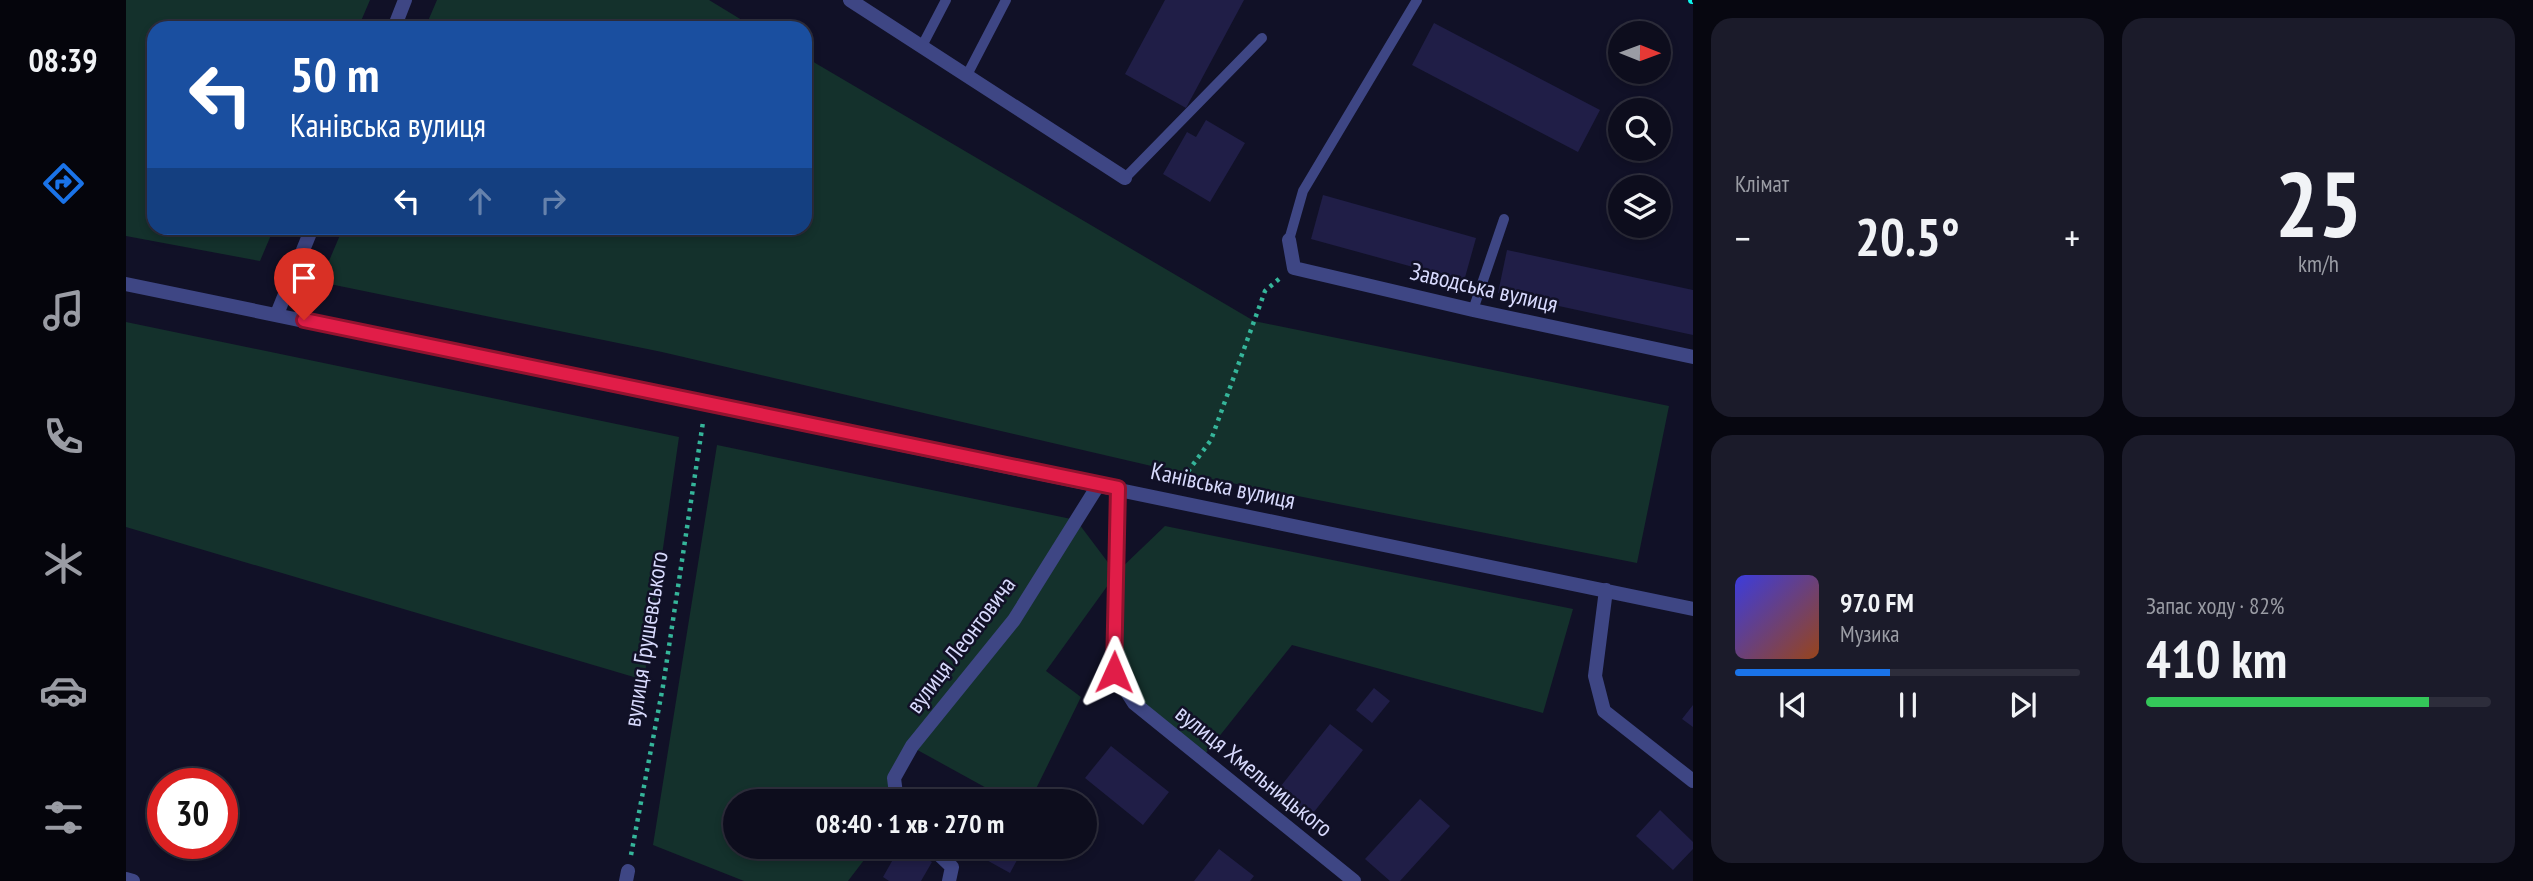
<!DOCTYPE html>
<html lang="uk">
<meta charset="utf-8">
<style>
:root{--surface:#0d0d1d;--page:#1b1b2a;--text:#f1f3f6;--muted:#9a9ca4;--line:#2d2d3b;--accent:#1a73e8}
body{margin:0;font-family:"PT Sans Narrow",sans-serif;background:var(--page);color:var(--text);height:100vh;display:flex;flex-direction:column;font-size:26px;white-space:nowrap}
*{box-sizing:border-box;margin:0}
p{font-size:23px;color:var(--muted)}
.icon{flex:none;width:38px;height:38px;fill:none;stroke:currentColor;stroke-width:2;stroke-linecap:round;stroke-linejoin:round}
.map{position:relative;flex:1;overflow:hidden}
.panel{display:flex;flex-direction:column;gap:18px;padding:18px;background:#070710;width:840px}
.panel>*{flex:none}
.top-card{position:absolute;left:21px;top:21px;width:665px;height:214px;border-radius:21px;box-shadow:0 4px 10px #0003,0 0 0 2px var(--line);background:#1a4fa0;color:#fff;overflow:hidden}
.needle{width:46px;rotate:91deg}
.fabs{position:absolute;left:1482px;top:21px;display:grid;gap:14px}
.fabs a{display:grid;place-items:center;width:63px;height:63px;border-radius:50%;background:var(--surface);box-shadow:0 4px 10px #0003,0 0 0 2px var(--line);font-size:35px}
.speed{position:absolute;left:21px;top:768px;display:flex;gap:14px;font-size:35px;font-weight:700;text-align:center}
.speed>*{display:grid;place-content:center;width:91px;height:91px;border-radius:50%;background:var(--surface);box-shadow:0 4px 10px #0003,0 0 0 2px var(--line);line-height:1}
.speed .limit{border:10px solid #d22;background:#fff;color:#111}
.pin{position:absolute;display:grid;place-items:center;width:60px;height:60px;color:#fff;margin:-72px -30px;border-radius:50% 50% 50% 0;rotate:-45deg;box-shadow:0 0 7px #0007}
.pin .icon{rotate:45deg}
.me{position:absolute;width:77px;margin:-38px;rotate:1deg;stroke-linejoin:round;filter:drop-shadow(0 0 5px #0008)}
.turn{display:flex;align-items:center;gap:24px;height:147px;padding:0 28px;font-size:32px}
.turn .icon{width:91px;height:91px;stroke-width:2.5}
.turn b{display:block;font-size:49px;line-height:60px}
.lanes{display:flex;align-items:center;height:66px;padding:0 28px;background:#0003;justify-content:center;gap:35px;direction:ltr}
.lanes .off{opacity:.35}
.big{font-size:52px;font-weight:700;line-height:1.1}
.panel .tile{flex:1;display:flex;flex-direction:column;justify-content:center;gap:10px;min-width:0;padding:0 24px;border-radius:21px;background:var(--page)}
.panel .dial{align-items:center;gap:0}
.dial b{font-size:91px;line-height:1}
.song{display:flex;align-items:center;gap:21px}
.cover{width:84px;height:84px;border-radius:10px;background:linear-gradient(135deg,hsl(240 70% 55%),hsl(20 70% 35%))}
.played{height:7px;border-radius:4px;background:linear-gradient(90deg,var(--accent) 45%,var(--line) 45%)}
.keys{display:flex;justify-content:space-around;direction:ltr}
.heat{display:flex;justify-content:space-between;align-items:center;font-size:38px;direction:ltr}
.charge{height:10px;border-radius:5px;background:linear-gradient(90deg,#34c759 82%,var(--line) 0)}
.panel .tiles{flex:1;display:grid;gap:18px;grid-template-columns:repeat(2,1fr)}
.trip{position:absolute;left:597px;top:789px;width:374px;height:70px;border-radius:35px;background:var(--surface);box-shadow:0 4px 10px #0003,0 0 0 2px var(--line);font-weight:700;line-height:70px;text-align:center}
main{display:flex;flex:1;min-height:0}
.dock{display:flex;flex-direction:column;width:126px;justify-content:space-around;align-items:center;background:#05050c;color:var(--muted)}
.dock .icon{width:49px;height:49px}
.dock .current{color:var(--accent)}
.dock b{font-size:32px;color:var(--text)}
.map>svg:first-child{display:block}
.green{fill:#14312c}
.building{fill:#201e47}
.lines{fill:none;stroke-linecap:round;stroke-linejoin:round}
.path{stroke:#35b59a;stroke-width:4.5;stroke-dasharray:3.5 5;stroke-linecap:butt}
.lane{stroke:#3e4684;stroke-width:10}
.street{stroke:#3e4684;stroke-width:14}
.rail-casing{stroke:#0cf5ea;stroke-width:8}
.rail{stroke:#111127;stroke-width:5;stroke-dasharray:16;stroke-linecap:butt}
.route-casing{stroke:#92132f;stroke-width:18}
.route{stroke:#e11d48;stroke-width:12}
.labels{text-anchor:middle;stroke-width:5;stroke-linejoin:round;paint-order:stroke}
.street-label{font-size:24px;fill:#d8dafd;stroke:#111127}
</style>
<main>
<nav class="dock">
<b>08:39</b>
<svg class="icon current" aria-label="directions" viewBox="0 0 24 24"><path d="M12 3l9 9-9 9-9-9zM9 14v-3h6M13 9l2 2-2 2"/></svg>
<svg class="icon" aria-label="music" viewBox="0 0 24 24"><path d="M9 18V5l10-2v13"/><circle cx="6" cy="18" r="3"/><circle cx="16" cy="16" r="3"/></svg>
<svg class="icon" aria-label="phone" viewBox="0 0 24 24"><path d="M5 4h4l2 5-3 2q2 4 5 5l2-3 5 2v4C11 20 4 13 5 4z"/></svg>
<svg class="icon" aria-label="climate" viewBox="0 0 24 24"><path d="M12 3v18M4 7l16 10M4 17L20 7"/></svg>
<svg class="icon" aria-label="car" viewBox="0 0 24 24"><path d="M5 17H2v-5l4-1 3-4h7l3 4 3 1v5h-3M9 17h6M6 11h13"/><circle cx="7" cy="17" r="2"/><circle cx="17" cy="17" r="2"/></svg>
<svg class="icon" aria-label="filters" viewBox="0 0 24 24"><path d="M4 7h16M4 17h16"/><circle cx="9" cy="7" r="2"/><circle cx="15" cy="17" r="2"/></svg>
</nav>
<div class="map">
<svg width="1567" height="881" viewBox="0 0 1567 881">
<rect width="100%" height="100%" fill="#111127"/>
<!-- green -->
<path class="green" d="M 0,0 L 244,0 L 232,28 L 28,28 L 28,228 L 148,228 L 134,261 L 0,236 Z
M 311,0 L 583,0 L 629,28 L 299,28 Z
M 679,57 L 1128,321 L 1543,406 L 1511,563 L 1060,474 L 536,352 L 194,282 L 217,228 L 679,228 Z
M 0,322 L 553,437 L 518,680 L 0,527 Z
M 591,445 L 950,520 L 990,573 L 1039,526 L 1447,609 L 1417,713 L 1166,645 L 1076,758 L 1008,703 L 988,672 L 990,574 L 920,671 L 955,697 L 904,801 L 884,801 L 786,747 L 768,778 L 771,801 L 609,802 L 609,847 L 748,847 L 722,881 L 618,881 L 527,845 Z"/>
<!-- building -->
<path class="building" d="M 1039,0 L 1118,0 L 1060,108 L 999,74 Z
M 1308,23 L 1474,110 L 1452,152 L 1286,65 Z
M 1080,120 L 1119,143 L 1084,202 L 1037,174 L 1061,132 L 1070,137 Z
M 1197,195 L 1350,238 L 1338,281 L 1185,239 Z
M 1381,250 L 1567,290 L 1567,335 L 1372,293 Z
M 1248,688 L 1264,701 L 1246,723 L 1230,710 Z
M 1567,705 L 1567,727 L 1556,719 Z
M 1204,724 L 1237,750 L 1184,817 L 1151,791 Z
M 985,746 L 1043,792 L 1017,825 L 959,778 Z
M 1294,799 L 1324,826 L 1274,881 L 1264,881 L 1239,859 Z
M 1534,810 L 1567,842 L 1567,849 L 1547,870 L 1510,836 Z
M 774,847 L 780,847 L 806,862 L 795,881 L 763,881 L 757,877 Z
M 837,847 L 898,847 L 884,873 Z
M 1093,849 L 1128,876 L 1124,881 L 1068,881 Z"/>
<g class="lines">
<!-- path -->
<path class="path" d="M 1048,481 L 1060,474 L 1085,440 L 1139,291 L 1153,279
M 505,855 L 537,686 L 577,422"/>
<!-- lane -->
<path class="lane" d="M 796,46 L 820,0
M 841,75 L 880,0
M 999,178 L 1136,38
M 1163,240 L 1177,191 L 1291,0
M 1347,310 L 1378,219"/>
<!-- street -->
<path class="street" d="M 724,0 L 999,178
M 268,28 L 279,0
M 1163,240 L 1168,268 L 1347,310 L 1567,357
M 0,284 L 1567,609
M 151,314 L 186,228
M 992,488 L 988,672 L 1008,703 L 1228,881
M 1480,590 L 1469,676 L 1478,711 L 1567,781
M 771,802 L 768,778 L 786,746 L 888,620 L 973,484
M 805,847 L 826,867 L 823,881
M 0,879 L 7,881
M 500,881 L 502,871"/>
<!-- rail casing -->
<g class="rail-casing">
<path id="rail" d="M 1566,0 L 1567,0"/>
</g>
<!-- rail -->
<use href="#rail" class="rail"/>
</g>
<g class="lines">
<!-- route casing -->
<g class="route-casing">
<path id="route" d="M 178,320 L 992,488 L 988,672"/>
</g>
<!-- route -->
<use href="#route" class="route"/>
</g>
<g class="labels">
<!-- street labels -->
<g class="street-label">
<text transform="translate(1358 288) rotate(13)" y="8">Заводська вулиця</text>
<text transform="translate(1097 486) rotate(12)" y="8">Канівська вулиця</text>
<text transform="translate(520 639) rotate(-81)" y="8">вулиця Грушевського</text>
<text transform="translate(835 645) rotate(-53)" y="8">вулиця Леонтовича</text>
<text transform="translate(1128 771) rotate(39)" y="8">вулиця Хмельницького</text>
</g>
</g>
</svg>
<div class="fabs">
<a><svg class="needle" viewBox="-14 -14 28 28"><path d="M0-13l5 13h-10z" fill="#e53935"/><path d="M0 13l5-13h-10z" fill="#9a9ca4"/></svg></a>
<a><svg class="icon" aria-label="search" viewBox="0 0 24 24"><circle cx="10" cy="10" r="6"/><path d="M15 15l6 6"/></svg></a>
<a><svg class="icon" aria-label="layers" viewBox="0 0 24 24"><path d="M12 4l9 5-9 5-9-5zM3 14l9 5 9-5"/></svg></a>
</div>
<div class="speed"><div class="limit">30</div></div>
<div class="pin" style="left:178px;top:320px;background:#d93025"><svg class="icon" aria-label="arrive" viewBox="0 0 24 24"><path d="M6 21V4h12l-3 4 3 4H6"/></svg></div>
<svg class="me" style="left:988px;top:672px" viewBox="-20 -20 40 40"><path d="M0-17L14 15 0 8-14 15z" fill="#e11d48" stroke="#fff" stroke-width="4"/></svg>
<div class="trip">08:40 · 1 хв · 270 m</div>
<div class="top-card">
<div class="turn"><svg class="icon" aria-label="left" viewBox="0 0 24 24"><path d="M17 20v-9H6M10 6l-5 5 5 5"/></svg><div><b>50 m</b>Канівська вулиця</div></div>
<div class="lanes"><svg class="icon" aria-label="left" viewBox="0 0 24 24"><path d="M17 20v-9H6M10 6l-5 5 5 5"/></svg><svg class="icon off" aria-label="ahead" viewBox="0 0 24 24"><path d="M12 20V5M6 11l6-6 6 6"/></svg><svg class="icon off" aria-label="right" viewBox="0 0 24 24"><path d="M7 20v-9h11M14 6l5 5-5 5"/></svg></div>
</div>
</div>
<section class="panel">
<div class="tiles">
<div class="tile"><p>Клімат</p>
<div class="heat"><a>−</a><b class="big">20.5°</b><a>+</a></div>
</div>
<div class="tile dial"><b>25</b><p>km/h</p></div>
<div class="tile">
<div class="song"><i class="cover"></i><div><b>97.0 FM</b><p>Музика</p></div></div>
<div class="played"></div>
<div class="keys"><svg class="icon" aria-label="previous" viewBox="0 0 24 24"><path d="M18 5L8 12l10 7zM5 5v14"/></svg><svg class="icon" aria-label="pause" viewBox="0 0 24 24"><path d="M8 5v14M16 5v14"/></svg><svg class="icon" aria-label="next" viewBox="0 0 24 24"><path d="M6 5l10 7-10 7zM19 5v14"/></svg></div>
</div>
<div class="tile"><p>Запас ходу · 82%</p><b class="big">410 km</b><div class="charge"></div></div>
</div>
</section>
</main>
